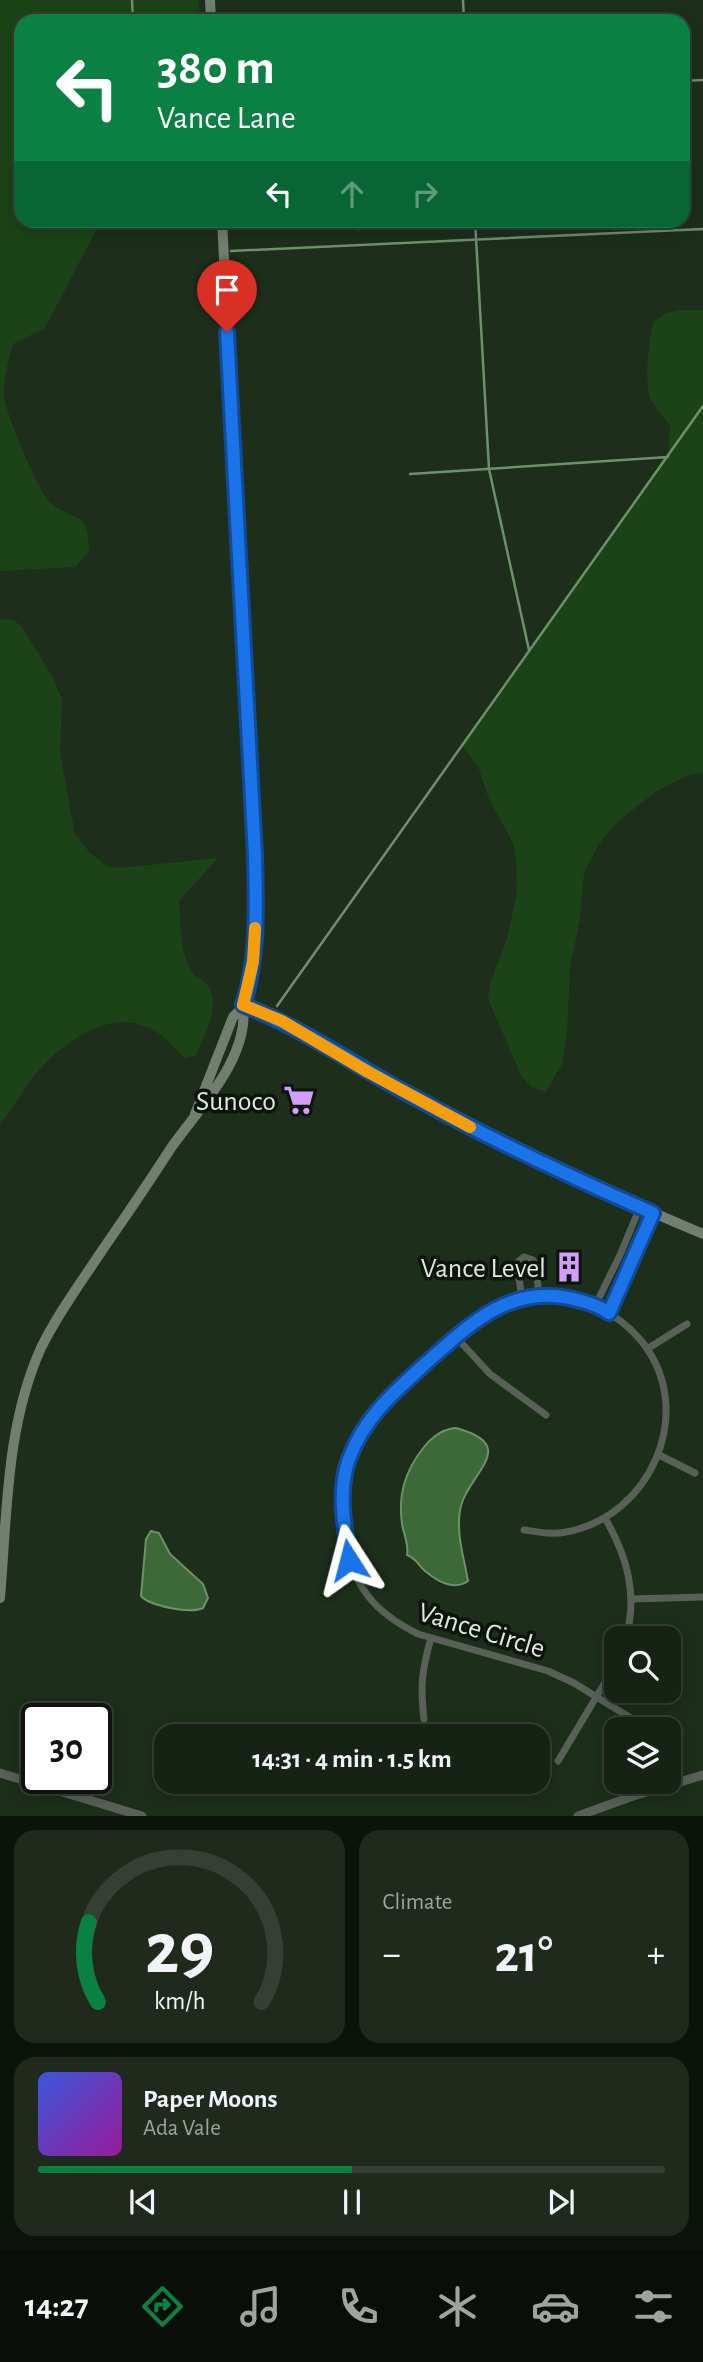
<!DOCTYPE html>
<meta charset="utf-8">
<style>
:root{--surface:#162214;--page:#1f2a1d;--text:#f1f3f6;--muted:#9ea4a0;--line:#353f34;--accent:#0b8043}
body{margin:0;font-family:"Alegreya Sans",sans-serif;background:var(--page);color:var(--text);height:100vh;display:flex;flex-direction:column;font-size:26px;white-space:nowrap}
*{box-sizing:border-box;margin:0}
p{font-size:23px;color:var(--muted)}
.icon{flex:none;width:38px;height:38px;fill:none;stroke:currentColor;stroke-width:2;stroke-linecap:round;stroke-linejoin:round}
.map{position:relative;height:1816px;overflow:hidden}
.sheet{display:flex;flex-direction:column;gap:14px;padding:14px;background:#0c130b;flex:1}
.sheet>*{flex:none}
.guide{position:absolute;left:14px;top:14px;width:676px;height:214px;border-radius:21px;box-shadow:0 4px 18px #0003,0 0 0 2px var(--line);background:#0b8043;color:#fff;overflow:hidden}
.buttons{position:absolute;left:604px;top:1626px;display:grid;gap:14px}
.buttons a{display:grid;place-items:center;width:77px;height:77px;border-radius:14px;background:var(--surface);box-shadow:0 4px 18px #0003,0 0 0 2px var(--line);font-size:35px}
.speed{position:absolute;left:21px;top:1703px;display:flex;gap:14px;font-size:35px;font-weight:700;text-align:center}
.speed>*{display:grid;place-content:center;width:91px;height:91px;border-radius:50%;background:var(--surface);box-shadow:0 4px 18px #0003,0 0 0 2px var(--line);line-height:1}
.speed .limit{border:4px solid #111;border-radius:10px;background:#fff;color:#111}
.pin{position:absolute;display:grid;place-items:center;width:60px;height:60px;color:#fff;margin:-72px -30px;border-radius:50% 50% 50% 0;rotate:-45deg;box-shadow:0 0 7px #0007}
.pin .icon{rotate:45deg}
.me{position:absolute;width:77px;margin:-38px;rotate:351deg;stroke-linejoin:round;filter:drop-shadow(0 0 5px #0008)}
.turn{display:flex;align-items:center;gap:24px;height:147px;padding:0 28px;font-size:32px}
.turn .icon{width:91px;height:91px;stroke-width:2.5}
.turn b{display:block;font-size:49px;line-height:60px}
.lanes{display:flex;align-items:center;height:66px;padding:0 28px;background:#0003;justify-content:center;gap:35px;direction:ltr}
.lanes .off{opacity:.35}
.big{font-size:52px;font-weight:700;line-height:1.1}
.sheet .tile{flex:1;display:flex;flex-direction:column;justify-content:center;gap:10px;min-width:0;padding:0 24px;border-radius:21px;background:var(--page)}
.sheet .dial{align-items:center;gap:0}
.dial svg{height:182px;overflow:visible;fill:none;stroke:var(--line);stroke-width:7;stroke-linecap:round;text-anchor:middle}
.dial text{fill:var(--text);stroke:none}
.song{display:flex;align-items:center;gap:21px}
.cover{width:84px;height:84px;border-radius:10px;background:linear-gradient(135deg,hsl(230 70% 55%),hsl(300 70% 35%))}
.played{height:7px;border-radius:4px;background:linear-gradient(90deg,var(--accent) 50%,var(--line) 50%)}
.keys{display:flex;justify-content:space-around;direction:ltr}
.heat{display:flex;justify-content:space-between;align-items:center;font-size:38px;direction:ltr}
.sheet .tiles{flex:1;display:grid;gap:14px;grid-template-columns:1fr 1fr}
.tile:last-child{grid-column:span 2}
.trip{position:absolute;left:154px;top:1724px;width:396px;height:70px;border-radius:21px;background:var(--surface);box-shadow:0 4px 18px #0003,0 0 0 2px var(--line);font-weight:700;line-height:70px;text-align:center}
.menu{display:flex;height:112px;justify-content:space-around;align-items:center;background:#090e08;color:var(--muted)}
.menu .icon{width:49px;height:49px}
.menu .active{color:var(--accent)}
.menu b{font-size:32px;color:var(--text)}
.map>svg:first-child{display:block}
.green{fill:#1c4317}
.water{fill:#3d6938;stroke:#6e906a;stroke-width:2}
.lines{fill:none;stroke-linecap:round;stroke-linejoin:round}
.stream{stroke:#6e906a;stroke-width:2.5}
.minor{stroke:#586057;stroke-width:7}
.tertiary{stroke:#586057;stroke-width:9}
.secondary{stroke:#727f70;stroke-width:10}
.route-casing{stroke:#114b97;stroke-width:18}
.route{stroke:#1a73e8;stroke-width:12}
.slow{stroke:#f59e0b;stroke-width:12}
.labels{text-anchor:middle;stroke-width:7;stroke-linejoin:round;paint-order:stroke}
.poi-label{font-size:28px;fill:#dfeade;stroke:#0c140b;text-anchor:end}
.street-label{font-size:28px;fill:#dfeade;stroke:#0c140b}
</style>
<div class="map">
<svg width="703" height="1816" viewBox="0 0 703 1816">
<rect width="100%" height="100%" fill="#1d2e1b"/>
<!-- green -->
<path class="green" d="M 0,0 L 199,0 L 200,21 L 21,21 L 21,220 L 101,221 L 45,328 L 13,344 C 9,361 2,380 4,397 C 6,413 38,491 49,501 C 75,524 88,507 89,551 L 75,567 L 0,571 Z
M 682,310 L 703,310 L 703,773 L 686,776 L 657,791 L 618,821 L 599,844 L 584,873 L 580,919 L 570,967 L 567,1033 L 562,1064 L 546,1092 L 531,1087 L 521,1075 L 488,999 L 490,984 L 507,938 L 517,892 L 516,859 L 513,843 L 489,799 L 478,766 L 462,746 L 668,457 L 670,425 C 664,418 657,410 652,402 C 643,386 649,342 653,322 L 666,313 Z
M 0,619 L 14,620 L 22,627 L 54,680 L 62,699 L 60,753 L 75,834 L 90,853 L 107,866 L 119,868 L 218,858 L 179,901 C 181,922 179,952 192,972 C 196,978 205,980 208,986 C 221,1007 204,1036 196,1055 L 186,1059 C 176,1050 165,1036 153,1030 C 112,1007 66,1040 39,1070 C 24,1086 15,1108 0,1123 Z"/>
<!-- water -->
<path class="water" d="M 456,1428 C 522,1446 467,1473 460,1510 C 456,1535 464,1557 468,1581 C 454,1591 437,1581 425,1571 C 418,1565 416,1558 407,1555 C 409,1545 404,1535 402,1524 C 398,1494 405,1471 424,1447 C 432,1437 442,1429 456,1428 Z
M 151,1531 L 159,1533 L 170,1554 L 203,1584 L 208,1598 L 203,1608 C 190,1614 150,1606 141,1596 L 146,1539 Z"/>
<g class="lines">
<!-- stream -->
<path class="stream" d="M 132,0 L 133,21
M 463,0 L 464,21
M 682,81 L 703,80
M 475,220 L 489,469 L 529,650
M 231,251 L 703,229
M 410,474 L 668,457
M 277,1006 L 703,406"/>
<!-- minor -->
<path class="minor" d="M 358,220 L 358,227
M 522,1299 L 517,1263 L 524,1257 L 533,1260 L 536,1266 L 539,1296
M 595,1306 L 620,1255 L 640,1207
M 609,1313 L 653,1213
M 456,1337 L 490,1374 L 546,1415
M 647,1349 L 687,1324
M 659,1455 L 695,1473
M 605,1518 C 627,1556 638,1594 626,1638
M 524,1530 C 538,1532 552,1535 566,1532 C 650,1517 697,1413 643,1343 C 610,1302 549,1281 500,1305 C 473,1319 451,1341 429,1361 C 407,1380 381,1399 365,1424 C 336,1471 334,1551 368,1596 C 381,1613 398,1624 418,1634 L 548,1671 L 574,1683 L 634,1720
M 632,1599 L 703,1597
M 424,1719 C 420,1685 422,1670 431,1638
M 558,1761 L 616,1664"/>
<!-- tertiary -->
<path class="tertiary" d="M 0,1773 L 142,1816
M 578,1816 L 633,1796 L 703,1775"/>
<!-- secondary -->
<path class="secondary" d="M 210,0 L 211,21
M 243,1005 C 305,1028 359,1068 417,1099 C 510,1149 606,1193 703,1234
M 195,1114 L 233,1017 C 237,1013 241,1009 244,1004 C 260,972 256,893 255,855 L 222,220
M 0,1598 C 7,1515 6,1425 41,1348 C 58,1313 82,1281 103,1249 C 126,1216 149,1182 171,1148 C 199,1108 250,1058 243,1005"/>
</g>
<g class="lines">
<!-- route casing -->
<g class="route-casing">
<path id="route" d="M 227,332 L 255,855 C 256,905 259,957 243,1005 C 300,1027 350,1062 403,1091 C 484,1136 568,1176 653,1213 L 609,1313 C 598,1305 583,1301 569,1298 C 508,1285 467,1327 425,1364 C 393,1393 364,1418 349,1459 C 337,1491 345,1527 349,1560"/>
</g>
<!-- route -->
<use href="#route" class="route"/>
<!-- slow -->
<path class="slow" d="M 255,928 L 253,962 L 243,1005 L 282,1021 L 368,1072 L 470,1127"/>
</g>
<!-- icons -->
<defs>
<g id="supermarket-bare" transform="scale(2.415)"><path d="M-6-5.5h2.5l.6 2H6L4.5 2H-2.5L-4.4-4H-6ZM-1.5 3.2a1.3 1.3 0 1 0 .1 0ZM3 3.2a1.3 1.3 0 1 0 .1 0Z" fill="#d29dfd" stroke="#0c140b" stroke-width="2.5" paint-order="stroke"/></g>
<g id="building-bare" transform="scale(2.415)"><path d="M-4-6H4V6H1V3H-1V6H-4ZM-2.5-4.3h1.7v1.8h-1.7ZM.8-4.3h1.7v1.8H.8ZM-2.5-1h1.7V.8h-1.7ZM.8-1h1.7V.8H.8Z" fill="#d29dfd" stroke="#0c140b" stroke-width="2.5" paint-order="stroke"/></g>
</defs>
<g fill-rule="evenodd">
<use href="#supermarket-bare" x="299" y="1100"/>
<use href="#building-bare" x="569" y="1267"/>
</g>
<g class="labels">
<!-- poi labels -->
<g class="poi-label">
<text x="276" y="1110">Sunoco</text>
<text x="546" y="1277">Vance Level</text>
</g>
<!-- street labels -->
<g class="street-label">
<text transform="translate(482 1629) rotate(17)" y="10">Vance Circle</text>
</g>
</g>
</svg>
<div class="buttons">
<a><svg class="icon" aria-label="search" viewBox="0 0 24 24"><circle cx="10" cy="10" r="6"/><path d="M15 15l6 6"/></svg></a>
<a><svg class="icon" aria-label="layers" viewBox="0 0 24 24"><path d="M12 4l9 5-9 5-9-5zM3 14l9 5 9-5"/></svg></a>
</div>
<div class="speed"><div class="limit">30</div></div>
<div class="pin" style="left:227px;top:332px;background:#d93025"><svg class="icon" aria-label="arrive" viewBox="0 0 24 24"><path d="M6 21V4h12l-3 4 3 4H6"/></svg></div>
<svg class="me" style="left:349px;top:1560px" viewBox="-20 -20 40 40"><path d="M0-17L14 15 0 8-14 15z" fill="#1a73e8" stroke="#fff" stroke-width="4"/></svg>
<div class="trip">14:31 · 4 min · 1.5 km</div>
<div class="guide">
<div class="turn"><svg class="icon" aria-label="left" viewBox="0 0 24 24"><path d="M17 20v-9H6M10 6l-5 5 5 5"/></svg><div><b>380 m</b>Vance Lane</div></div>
<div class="lanes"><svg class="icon" aria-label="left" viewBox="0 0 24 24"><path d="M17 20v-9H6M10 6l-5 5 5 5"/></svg><svg class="icon off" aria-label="ahead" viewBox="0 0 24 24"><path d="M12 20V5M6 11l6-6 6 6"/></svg><svg class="icon off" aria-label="right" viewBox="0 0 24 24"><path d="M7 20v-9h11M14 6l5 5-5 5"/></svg></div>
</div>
</div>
<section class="sheet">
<div class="tiles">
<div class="tile dial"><svg viewBox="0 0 100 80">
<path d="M14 69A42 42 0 1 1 86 69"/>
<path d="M14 69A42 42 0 0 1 10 34" stroke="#0b8043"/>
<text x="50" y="56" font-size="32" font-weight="700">29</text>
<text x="50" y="72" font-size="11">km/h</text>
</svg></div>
<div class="tile"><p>Climate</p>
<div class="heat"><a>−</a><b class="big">21°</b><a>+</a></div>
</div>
<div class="tile">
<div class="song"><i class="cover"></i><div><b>Paper Moons</b><p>Ada Vale</p></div></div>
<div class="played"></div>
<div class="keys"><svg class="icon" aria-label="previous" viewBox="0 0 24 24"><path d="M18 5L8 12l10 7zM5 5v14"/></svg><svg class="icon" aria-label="pause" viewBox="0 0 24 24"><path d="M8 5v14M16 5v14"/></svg><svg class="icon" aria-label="next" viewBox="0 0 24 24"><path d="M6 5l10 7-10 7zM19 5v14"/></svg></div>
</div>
</div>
</section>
<nav class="menu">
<b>14:27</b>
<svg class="icon active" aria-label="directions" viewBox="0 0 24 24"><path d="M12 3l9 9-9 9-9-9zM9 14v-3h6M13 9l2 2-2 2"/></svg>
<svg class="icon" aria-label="music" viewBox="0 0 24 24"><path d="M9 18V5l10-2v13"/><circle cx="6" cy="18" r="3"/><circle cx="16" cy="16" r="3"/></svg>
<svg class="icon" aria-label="phone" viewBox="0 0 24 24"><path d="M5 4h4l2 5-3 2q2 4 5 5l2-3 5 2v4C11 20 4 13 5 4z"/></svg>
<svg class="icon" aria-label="climate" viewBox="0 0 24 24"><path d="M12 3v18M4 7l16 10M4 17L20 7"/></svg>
<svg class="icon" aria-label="car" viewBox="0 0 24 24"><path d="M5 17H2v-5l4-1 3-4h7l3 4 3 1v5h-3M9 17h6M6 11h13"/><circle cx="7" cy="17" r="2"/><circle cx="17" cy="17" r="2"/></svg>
<svg class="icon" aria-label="filters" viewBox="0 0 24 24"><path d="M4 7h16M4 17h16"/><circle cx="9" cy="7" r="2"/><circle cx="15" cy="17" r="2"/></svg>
</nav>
